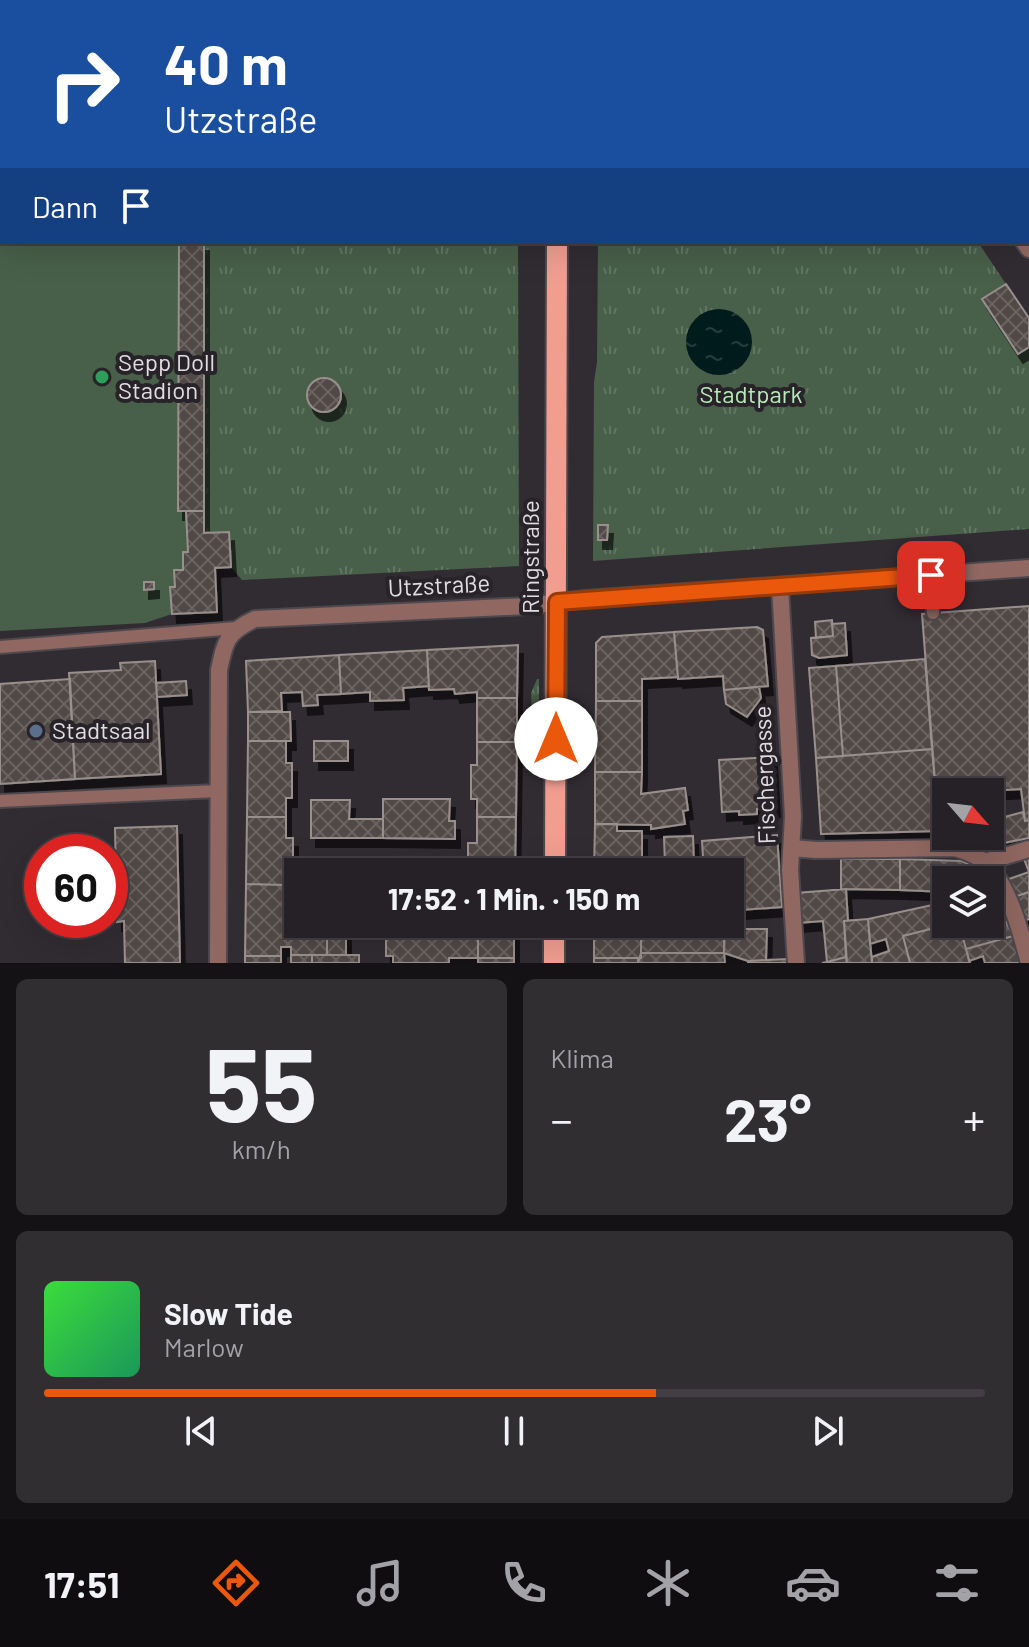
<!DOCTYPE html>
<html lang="de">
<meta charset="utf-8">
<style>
:root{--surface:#252126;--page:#312e32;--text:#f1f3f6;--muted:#a3a3a7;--line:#423e43;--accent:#ea580c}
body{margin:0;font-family:Barlow,sans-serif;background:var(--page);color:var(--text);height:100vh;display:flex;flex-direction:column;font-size:30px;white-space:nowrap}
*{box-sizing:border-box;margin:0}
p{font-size:26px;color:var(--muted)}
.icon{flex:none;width:44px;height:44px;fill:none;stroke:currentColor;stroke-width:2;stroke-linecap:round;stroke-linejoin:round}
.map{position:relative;height:963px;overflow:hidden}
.details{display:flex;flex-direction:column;gap:16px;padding:16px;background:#141215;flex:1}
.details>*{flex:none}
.top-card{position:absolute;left:0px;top:0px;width:1030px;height:244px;box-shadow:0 8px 32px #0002,0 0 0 2px var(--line);background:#1a4fa0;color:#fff;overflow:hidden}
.needle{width:52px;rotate:118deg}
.buttons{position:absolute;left:932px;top:778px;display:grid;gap:16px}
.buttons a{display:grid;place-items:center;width:72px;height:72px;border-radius:0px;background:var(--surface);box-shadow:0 8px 32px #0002,0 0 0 2px var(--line);font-size:40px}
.speed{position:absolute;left:24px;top:834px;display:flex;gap:16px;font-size:40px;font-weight:700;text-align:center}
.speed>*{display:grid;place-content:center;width:104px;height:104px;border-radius:50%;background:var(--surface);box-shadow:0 8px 32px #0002,0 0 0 2px var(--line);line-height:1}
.speed .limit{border:12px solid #d22;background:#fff;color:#111}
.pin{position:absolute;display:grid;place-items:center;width:68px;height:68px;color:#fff;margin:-34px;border-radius:16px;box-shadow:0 4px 12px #0006}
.me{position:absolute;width:88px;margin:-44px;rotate:0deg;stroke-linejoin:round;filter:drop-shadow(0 0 6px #0008)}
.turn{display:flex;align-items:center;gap:28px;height:168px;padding:0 32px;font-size:36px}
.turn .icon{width:104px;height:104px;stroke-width:2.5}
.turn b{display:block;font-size:56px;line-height:68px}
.then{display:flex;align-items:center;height:76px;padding:0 32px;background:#0003;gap:16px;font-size:30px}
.big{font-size:60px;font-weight:700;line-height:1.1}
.details .card{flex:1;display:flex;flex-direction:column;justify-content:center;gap:12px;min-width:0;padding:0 28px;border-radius:12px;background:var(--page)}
.details .dial{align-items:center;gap:0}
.dial b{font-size:104px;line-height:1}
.song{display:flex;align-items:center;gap:24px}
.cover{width:96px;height:96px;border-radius:12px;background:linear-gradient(135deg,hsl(120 70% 55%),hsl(150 70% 35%))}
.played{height:8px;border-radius:4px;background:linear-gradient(90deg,var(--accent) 65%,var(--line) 65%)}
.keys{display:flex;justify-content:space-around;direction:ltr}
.heat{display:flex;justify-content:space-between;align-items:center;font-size:44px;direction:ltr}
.details .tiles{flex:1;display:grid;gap:16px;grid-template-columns:1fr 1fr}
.card:last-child{grid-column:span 2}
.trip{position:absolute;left:284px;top:858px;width:460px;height:80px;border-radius:0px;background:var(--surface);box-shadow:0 8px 32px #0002,0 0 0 2px var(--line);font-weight:700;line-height:80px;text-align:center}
.menu{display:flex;height:128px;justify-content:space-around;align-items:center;background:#0f0d0f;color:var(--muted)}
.menu .icon{width:56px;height:56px}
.menu .on{color:var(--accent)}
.menu b{font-size:36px;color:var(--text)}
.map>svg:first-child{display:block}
.grass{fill:url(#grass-tufts)}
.pitch{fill:#485f49}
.water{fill:url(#water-ripples)}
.building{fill:url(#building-cross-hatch);stroke:#99908d;stroke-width:2;filter:url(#shadow)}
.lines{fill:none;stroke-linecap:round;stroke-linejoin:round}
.lane-casing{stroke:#4d484e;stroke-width:16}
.street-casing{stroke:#4d484e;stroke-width:20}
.primary-casing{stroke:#4d484e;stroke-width:24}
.lane{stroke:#906761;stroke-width:12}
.street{stroke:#906761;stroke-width:16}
.primary{stroke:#f19e91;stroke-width:20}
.route-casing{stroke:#983908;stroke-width:20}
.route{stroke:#ea580c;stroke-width:14}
.leisure-dot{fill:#2e9e5b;stroke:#272328;stroke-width:3}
.service-dot{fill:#5c6f8a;stroke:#272328;stroke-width:3}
.labels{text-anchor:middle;stroke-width:8;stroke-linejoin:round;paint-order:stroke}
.poi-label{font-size:24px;fill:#e1dde1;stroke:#272328;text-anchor:start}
.park-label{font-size:24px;fill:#b7ecb9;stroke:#272328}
.street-label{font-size:24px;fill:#e1dde1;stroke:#272328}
</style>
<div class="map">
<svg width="1029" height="963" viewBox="0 0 1029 963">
<defs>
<pattern id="grass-tufts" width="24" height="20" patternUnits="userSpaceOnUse" patternTransform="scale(2)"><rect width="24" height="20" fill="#485f49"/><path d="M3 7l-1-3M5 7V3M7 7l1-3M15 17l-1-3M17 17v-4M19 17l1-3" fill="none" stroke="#627663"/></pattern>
<pattern id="water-ripples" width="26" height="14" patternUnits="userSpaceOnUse" patternTransform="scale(2)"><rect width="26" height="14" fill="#001b1c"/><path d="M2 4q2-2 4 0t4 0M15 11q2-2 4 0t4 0" fill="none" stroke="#253c3d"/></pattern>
<pattern id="building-cross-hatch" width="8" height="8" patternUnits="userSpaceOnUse" patternTransform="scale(2)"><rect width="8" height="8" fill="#514946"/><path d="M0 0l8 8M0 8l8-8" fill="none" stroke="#6a6360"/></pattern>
<filter id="shadow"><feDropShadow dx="5" dy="9" stdDeviation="0" flood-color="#0009"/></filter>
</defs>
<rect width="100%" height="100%" fill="#312c32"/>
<!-- grass -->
<path class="grass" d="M 204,242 L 518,242 L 519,566 L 242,580 L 231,567 L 229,532 L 204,533 Z
M 598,242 L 978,242 L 1006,284 L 983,299 L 1018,353 L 1027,348 L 1029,351 L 1029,529 L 593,561 L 594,382 L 597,362 Z
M 537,679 L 539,679 L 539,713 L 532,713 L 531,693 Z"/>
<!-- pitch -->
<path class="pitch" d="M 0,16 L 2,242 L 204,242 L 204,533 L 229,532 L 231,567 L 215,568 L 217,612 L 172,614 L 145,623 L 0,631 Z"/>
<!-- water -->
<path class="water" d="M686 342a33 33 0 1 1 66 0a33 33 0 1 1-66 0Z"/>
<!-- building -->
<path class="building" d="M 246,0 L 321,0 L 321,2 L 246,2 Z
M 321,0 L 381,0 L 381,2 L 321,2 Z
M 381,0 L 441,0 L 441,2 L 381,2 Z
M 441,0 L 518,0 L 518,2 L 441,2 Z
M 595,0 L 639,0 L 639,2 L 595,2 Z
M 639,0 L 677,0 L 677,2 L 639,2 Z
M 677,0 L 719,0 L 719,2 L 677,2 Z
M 719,0 L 762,0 L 762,2 L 719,2 Z
M 762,0 L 837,0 L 762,2 Z
M 932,0 L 970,0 L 970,2 L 932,2 Z
M 179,242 L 204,242 L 204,511 L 178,511 Z
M 1006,284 L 1029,318 L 1029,347 L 1018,354 L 982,299 Z
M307 395a17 17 0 1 1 34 0a17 17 0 1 1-34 0Z
M 186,511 L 204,511 L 204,533 L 229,532 L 231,567 L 215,568 L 217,612 L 172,614 L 170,587 L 175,587 L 174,570 L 183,570 L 183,552 L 188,552 Z
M 598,525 L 608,525 L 607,540 L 598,540 Z
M 144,582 L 154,582 L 154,589 L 144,590 Z
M 1029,606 L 1029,820 L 1025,821 L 1021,789 L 936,794 L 922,614 Z
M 832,620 L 833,636 L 816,638 L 815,622 Z
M 845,623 L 847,655 L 819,658 L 812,655 L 811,638 L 833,636 L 832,624 Z
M 757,627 L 763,630 L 768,686 L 724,690 L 723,676 L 678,679 L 674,632 Z
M 674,632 L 678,677 L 642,679 L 642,701 L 596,701 L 596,643 L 602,637 Z
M 518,645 L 517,698 L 477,698 L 477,692 L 455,694 L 454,689 L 429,690 L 427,650 Z
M 427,650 L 429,686 L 403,688 L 404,700 L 370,701 L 370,692 L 341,694 L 339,655 Z
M 339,655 L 341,694 L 317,695 L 318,705 L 303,706 L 302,692 L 281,693 L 282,711 L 248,712 L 246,661 Z
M 925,659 L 932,749 L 843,756 L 836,666 Z
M 155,661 L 161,774 L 75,779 L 69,673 L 121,670 L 120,663 Z
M 836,666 L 843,756 L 816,758 L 809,668 Z
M 70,679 L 75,779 L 0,784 L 0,684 Z
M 186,681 L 187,695 L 157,697 L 156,683 Z
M 759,687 L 761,698 L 747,717 L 726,704 L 724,690 Z
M 477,698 L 517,698 L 517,742 L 477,742 Z
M 596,701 L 642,701 L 642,772 L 595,772 Z
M 248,712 L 290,712 L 291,741 L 248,741 Z
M 248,741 L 286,741 L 286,763 L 292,763 L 292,798 L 286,798 L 286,817 L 247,817 Z
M 314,741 L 348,741 L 348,761 L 314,761 Z
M 477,742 L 517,742 L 516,817 L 477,817 L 477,799 L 471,799 L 471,765 L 477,765 Z
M 932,749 L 939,831 L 821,834 L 816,758 Z
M 772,757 L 775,808 L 757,809 L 757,814 L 739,815 L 739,811 L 722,812 L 719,760 Z
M 595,772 L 642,772 L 641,794 L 685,788 L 688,810 L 683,811 L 685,824 L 651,829 L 651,825 L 595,824 Z
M 383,799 L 450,799 L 449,821 L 455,821 L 455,839 L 383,838 Z
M 311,800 L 350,800 L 349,819 L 383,819 L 383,838 L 311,838 Z
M 1023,812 L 1025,821 L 1029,820 L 1029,838 L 993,845 L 991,837 L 973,842 L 971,836 L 990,836 L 990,821 Z
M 247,817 L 286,817 L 286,838 L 293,838 L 293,867 L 286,867 L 285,885 L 246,884 Z
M 477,817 L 516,817 L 515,872 L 477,872 L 477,866 L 468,866 L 468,843 L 477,843 Z
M 595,824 L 617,824 L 617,831 L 642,831 L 642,872 L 594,872 Z
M 177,826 L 180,963 L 125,963 L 124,921 L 117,922 L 115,828 Z
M 777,835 L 782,907 L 741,910 L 741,905 L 734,906 L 730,872 L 704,872 L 702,841 Z
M 693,836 L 694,864 L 665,865 L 664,837 Z
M 1029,858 L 1029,892 L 1014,897 L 1009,879 L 1029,872 L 1024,859 Z
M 450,859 L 468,860 L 468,866 L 477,866 L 477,872 L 450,872 Z
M 841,859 L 900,859 L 900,890 L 841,889 Z
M 900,859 L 962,861 L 976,868 L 983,880 L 946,880 L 946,892 L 900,890 Z
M 246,884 L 285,885 L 285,939 L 327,939 L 327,955 L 291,955 L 291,947 L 281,947 L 281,956 L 245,956 Z
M 846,889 L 848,921 L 844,921 L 846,957 L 827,962 L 823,921 L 798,923 L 796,893 Z
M 990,892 L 1001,911 L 990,914 Z
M 1029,892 L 1029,919 L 1026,920 L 1014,897 Z
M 946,902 L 946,924 L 950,924 L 903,936 L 910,963 L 872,963 L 872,957 L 889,951 L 886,939 L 870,944 L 868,919 Z
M 1001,911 L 1013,936 L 966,949 L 959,924 L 990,924 L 990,914 Z
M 868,919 L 872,963 L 847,963 L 844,921 Z
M 327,924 L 346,924 L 346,955 L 327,955 Z
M 472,924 L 514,924 L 514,958 L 478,958 L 478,938 L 472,938 Z
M 594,924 L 641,924 L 641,958 L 594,958 Z
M 641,924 L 724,924 L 724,953 L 641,953 Z
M 950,924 L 959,924 L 970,963 L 910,963 L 903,936 Z
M 725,929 L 767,929 L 766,960 L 748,961 L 724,953 Z
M 1013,936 L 1021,963 L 985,963 L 983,956 L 969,961 L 966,949 Z
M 386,938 L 478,938 L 478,958 L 449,958 L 449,963 L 393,963 L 393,956 L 386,956 Z
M 641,953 L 724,953 L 725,963 L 638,963 Z
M 291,955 L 312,955 L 312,963 L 291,963 Z
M 312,955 L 359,955 L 359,963 L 312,963 Z
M 245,956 L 281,956 L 281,963 L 245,963 Z
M 846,957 L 847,963 L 822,963 L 827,962 Z
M 478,958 L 514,958 L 514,963 L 478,963 Z
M 594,958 L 638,958 L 638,963 L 594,963 Z
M 788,959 L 788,963 L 748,963 L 748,961 Z"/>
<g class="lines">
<!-- lane casing -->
<g class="lane-casing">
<path id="lane" d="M 931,575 L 933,613
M 0,647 L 236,628
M 0,801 L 218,791"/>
</g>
<!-- street casing -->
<g class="street-casing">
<path id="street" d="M 224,2 L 224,0
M 893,2 L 893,0
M 1024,242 L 1029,249
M 780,586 L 793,816 L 790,870 L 796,963
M 792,848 L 816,850 L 955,848 C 965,851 975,854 983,861 C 1008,881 1021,933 1029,963
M 985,862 L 1029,849
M 218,963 L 219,670 C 225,641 227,632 255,619 L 527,606 L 586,599 L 1029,568"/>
</g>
<!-- primary casing -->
<g class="primary-casing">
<path id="primary" d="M 557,2 L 557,0
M 555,872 L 557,242
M 554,963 L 554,924"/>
</g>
<!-- lane -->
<use href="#lane" class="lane"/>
<!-- street -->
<use href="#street" class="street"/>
<!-- primary -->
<use href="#primary" class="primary"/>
</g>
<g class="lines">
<!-- route casing -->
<g class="route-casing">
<path id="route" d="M 556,739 L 557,602 L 931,575"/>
</g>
<!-- route -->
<use href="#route" class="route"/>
</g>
<!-- markers -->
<circle class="leisure-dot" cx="102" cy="377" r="8"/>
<circle class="service-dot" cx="36" cy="731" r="8"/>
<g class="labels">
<!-- poi labels -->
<g class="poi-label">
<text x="118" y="371">Sepp Doll<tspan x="118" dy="28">Stadion</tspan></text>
<text x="52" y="739">Stadtsaal</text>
</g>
<!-- park labels -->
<g class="park-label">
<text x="751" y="403">Stadtpark</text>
</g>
<!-- street labels -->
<g class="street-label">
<text transform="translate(531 557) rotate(-90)" y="8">Ringstraße</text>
<text transform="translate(439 586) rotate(-3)" y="8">Utzstraße</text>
<text transform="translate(765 775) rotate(-92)" y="8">Fischergasse</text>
</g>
</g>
</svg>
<div class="buttons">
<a><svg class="needle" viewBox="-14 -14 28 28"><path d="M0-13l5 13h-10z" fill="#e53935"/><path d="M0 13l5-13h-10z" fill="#a3a3a7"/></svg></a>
<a><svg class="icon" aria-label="layers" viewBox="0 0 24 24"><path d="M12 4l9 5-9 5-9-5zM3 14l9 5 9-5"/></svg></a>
</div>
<div class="speed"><div class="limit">60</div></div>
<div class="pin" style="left:931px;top:575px;background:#d93025"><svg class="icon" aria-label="arrive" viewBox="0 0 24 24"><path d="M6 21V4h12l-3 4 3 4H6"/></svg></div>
<svg class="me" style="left:556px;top:739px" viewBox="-20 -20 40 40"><circle r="19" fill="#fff"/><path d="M0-13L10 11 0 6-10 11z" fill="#ea580c"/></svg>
<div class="trip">17:52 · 1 Min. · 150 m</div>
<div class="top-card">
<div class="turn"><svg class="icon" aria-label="right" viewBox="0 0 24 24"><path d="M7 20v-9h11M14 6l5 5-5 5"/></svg><div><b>40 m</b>Utzstraße</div></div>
<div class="then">Dann<svg class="icon" aria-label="arrive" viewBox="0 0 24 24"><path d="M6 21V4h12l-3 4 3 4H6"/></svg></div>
</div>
</div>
<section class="details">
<div class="tiles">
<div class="card dial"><b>55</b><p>km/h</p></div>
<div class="card"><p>Klima</p>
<div class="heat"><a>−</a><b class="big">23°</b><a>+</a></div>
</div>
<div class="card">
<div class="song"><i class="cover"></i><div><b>Slow Tide</b><p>Marlow</p></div></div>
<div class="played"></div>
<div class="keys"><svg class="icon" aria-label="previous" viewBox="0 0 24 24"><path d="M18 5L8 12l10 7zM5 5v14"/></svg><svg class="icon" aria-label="pause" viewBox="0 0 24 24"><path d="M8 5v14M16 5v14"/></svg><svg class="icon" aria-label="next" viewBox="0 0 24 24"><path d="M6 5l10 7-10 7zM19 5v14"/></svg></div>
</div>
</div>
</section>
<nav class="menu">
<b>17:51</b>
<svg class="icon on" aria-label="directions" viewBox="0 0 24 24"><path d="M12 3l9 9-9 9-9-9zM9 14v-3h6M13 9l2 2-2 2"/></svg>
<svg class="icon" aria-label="music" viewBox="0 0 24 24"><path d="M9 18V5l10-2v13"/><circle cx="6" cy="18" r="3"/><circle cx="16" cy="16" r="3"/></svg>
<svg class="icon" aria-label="phone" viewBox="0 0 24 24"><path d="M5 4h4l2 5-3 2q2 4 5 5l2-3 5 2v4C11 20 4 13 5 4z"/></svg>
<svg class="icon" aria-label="climate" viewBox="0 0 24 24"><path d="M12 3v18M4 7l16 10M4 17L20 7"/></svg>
<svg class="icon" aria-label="car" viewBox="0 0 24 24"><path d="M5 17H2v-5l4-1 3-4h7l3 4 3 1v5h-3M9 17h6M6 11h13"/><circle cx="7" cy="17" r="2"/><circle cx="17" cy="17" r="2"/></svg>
<svg class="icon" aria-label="filters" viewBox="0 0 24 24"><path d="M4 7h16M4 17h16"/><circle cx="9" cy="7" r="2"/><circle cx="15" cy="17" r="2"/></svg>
</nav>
